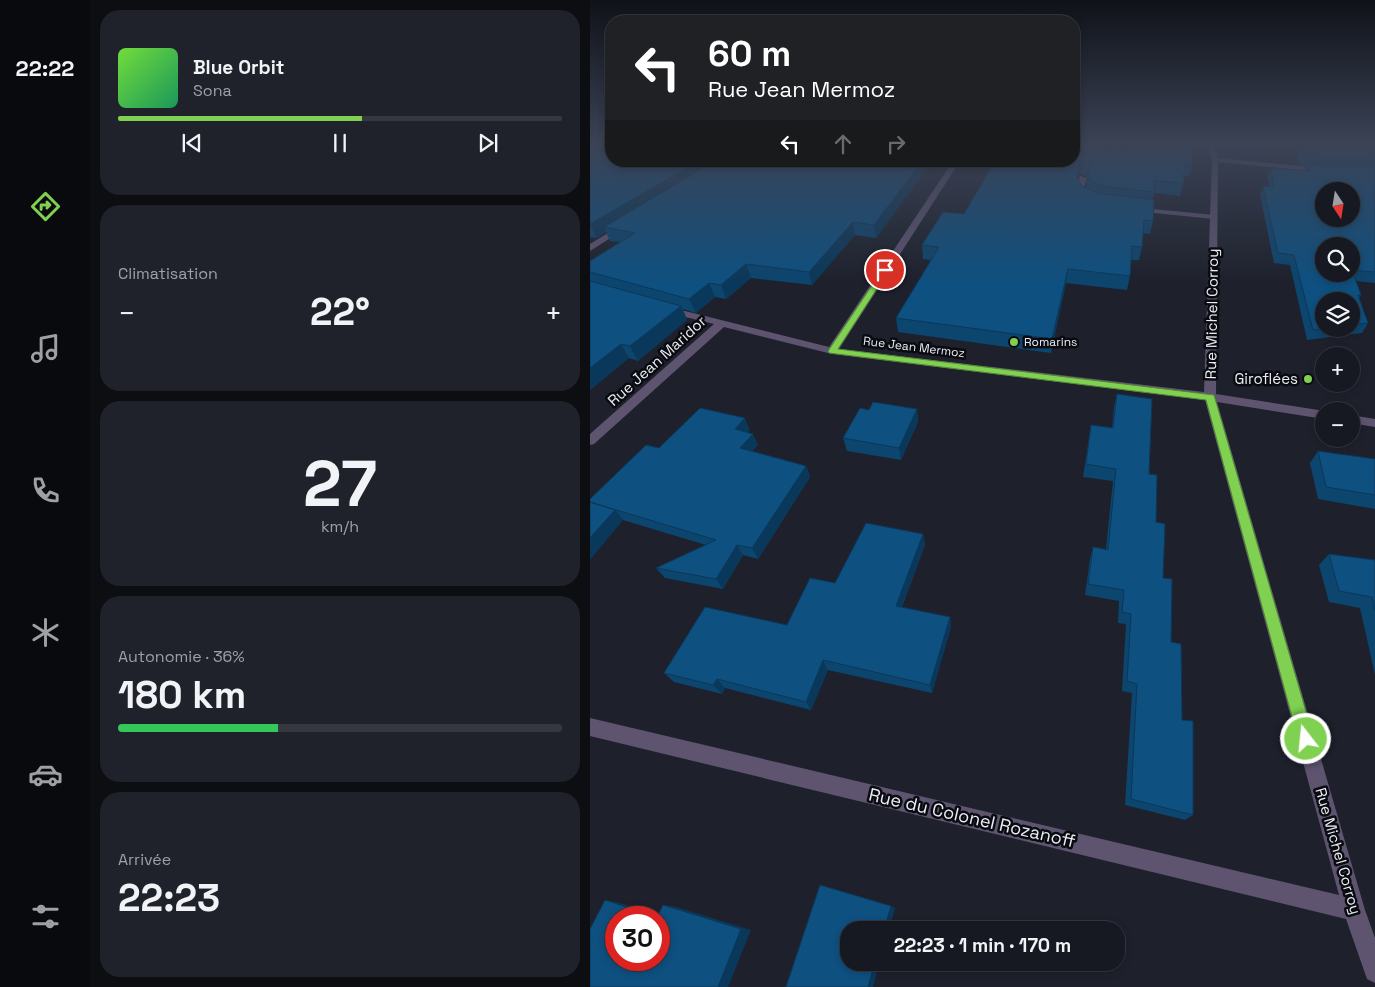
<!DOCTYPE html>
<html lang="fr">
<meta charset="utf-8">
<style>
:root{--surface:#161921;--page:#1f222a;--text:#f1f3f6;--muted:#9ea0a5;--line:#35383f;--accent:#80d051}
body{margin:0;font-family:"Space Grotesk",sans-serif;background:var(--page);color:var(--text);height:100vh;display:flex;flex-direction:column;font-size:19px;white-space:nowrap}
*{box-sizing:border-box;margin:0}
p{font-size:16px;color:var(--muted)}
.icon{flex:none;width:28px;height:28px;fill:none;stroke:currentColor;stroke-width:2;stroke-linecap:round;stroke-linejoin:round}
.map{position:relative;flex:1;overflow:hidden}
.details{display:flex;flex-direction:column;gap:10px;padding:10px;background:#0c0e12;width:500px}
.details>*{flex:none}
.banner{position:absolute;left:15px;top:15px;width:475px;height:152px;border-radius:20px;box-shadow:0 2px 8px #0003,0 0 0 1px var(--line);background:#202124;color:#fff;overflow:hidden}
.needle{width:32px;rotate:168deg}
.buttons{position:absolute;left:725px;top:182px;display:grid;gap:10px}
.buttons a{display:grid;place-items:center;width:45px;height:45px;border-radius:50%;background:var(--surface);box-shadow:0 2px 8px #0003,0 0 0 1px var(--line);font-size:25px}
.speed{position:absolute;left:15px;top:906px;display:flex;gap:10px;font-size:25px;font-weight:700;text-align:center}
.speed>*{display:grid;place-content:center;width:65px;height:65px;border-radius:50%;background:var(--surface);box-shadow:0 2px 8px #0003,0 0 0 1px var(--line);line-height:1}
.speed .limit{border:8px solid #d22;background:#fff;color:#111}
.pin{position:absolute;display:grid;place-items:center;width:42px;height:42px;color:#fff;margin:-21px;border:2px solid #fff;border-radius:50%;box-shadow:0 1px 5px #0007}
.me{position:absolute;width:55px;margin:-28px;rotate:344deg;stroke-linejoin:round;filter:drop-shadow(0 0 4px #0008)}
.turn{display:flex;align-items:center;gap:18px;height:105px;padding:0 20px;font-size:22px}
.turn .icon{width:65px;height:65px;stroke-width:2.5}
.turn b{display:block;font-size:35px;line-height:42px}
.lanes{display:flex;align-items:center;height:48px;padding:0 20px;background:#0003;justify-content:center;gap:25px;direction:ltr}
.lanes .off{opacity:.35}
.big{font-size:38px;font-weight:700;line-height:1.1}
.details .widget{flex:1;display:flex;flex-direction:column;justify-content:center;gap:8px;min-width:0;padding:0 18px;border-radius:20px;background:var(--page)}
.details .dial{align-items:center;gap:0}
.dial b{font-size:65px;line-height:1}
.song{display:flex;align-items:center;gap:15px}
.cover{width:60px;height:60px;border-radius:8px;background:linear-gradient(135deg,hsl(100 70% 55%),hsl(150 70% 35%))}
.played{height:5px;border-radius:2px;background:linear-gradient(90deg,var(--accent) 55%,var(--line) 55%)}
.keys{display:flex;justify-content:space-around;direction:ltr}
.heat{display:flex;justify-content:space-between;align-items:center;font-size:28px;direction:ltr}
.charge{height:8px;border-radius:4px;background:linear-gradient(90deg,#34c759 36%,var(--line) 0)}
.trip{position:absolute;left:250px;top:921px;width:285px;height:50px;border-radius:20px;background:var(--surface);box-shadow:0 2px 8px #0003,0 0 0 1px var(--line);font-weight:700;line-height:50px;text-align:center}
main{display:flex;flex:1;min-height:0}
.tabs{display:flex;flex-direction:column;width:90px;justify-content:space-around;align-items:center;background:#090a0d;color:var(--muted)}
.tabs .icon{width:35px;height:35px}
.tabs .current{color:var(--accent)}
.tabs b{font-size:22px;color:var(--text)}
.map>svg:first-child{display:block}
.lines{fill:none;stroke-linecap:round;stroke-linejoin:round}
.service{fill:#5e5470;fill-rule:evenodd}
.minor{fill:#5e5470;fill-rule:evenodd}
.wall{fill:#0c456e;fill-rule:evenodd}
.shaded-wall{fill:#0a385a}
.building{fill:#0e5080;stroke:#0a385a;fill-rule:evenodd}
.route{fill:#80d051;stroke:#538735}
.poi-dot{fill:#80d051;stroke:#090b10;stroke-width:2}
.labels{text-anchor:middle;stroke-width:5;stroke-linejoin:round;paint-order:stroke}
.far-poi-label{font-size:12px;fill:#ebedf5;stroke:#090b10;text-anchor:start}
.far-street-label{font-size:12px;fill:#ebedf5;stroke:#090b10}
.street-label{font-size:15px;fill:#ebedf5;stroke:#090b10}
.poi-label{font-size:15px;fill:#ebedf5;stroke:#090b10;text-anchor:end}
.near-street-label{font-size:18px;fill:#ebedf5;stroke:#090b10}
</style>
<main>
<nav class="tabs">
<b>22:22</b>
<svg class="icon current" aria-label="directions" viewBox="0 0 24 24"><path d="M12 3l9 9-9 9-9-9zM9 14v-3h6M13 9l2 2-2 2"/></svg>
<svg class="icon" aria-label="music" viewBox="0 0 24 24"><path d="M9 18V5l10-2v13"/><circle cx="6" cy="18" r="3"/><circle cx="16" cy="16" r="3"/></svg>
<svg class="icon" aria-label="phone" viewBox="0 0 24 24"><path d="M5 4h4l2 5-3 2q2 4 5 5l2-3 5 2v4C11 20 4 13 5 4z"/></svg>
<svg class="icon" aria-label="climate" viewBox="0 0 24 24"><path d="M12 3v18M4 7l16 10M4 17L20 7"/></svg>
<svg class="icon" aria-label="car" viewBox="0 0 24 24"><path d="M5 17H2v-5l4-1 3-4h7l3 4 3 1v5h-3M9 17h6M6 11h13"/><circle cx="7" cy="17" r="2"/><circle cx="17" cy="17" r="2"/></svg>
<svg class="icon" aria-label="filters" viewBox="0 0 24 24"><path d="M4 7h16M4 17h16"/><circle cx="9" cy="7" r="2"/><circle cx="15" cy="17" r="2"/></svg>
</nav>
<section class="details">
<div class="widget">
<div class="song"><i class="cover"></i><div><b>Blue Orbit</b><p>Sona</p></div></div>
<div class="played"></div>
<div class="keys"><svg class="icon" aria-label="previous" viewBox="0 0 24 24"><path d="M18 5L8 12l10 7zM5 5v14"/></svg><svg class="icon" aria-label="pause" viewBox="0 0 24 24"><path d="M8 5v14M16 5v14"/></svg><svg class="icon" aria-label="next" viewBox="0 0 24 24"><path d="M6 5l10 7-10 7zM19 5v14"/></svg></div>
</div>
<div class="widget"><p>Climatisation</p>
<div class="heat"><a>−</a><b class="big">22°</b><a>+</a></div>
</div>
<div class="widget dial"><b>27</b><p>km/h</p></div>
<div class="widget"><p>Autonomie · 36%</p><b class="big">180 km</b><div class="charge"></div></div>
<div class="widget"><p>Arrivée</p><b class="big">22:23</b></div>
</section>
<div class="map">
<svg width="785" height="987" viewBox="0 0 785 987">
<rect width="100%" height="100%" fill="#1e212c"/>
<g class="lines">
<!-- service -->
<path class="service" d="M 490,176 L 497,178 L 494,187 L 497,194 L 503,196 L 503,200 C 493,201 490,194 486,187 Z
M 542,207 L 624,215 L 628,217 L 624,219 L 545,211 L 541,209 Z"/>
<!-- minor -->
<path class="minor" d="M 616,145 L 622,145 L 628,158 L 732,168 L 736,170 L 732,172 L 628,162 L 626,394 L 735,411 L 734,419 L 627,402 L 775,910 L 785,938 L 785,983 L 777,979 L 756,919 L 0,736 L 0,718 L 749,895 L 615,400 L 242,354 L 134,327 L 4,444 L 0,445 L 0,434 L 124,324 L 75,312 L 75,308 L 79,307 L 239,347 L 363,161 L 370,161 L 249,349 L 614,392 L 622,160 Z
M 31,225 L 38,227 L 0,251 L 0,244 Z
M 761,415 L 785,419 L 785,427 L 761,423 Z"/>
</g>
<!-- wall -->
<path class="wall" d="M 0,145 L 21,161 L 342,161 L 286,238 L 265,235 L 222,285 L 161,278 L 136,299 L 125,297 L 106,313 L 93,309 L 97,320 L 48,361 L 39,358 L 0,390 L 0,261 L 30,242 L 20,241 L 16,232 L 7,238 L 0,237 Z
M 518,145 L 547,145 L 547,147 L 602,164 L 599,176 L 595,176 L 590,196 L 564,193 L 562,200 L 563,221 L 560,234 L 553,233 L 552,247 L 549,260 L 541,260 L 540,276 L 537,290 L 476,283 L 461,353 L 308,332 L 306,318 L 341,260 L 333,259 L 332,245 L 374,214 L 403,165 L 371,163 L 371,161 L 484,161 L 510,147 L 512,149 L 518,149 ZM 491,174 L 497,177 L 496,187 L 497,189 L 492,186 L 487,178 L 488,175 Z
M 703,145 L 785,145 L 785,283 L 766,281 L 771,295 L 769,298 L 778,323 L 772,333 L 717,340 L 700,265 L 684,263 L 670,195 L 673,186 L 679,186 L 677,177 L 681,168 L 714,171 L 716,165 L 710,165 ZM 761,301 L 761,329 L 734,329 Z
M 527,394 L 559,474 L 592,720 L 603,815 L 595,820 L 535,805 L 542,693 L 532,691 L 536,624 L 528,623 L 529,601 L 495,595 L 500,559 L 503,547 L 516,549 L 523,481 L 493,477 L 501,425 L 522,428 L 524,407 Z
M 327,409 L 328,422 L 311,460 L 257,451 L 253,438 L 279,410 Z
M 160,430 L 157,432 L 168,445 L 162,451 L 216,466 L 220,477 L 168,559 L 153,555 L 133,589 L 75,578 L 66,568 L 116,545 L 33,520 L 0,499 L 69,448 Z
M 728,451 L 785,459 L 785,509 L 728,499 L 720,463 Z
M 333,534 L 335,545 L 312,607 L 360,617 L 361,627 L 342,693 L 238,670 L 221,710 L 135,688 L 132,694 L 84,682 L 74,673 L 197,625 L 245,583 Z
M 739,554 L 785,560 L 785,675 L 770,608 L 739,602 L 729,565 Z"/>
<!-- shaded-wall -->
<path class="shaded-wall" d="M 532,145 L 547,145 L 545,151 L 531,154 Z
M 109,161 L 133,161 L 14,227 L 16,232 L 7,238 L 0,224 Z
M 332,161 L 342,161 L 286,238 L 284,225 Z
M 492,162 L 491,174 L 488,175 L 484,188 L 486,176 L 490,163 Z
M 263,222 L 265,235 L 222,285 L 219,272 Z
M 156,264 L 161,278 L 136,299 L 131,285 Z
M 478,269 L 476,283 L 461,353 L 462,339 Z
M 119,283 L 125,297 L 106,313 L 99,299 Z
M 91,306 L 97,320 L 48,361 L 40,346 Z
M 31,344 L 39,358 L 0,390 L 0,368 Z
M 327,409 L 328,422 L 311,460 L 309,448 Z
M 155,418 L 160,430 L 150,440 L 145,429 Z
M 163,434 L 168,445 L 155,459 L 150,448 Z
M 216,466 L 220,477 L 168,559 L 162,548 Z
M 25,510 L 33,520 L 0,560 L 0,538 Z
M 333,534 L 335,545 L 308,616 L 306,606 Z
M 147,545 L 153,555 L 133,589 L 126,579 Z
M 360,617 L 361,627 L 342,693 L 340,685 Z
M 233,660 L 238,670 L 221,710 L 216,702 Z
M 127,679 L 135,688 L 132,694 L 123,685 Z
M 15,900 L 30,903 L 80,919 L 68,918 Z
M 73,905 L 86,907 L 161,930 L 138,987 L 128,987 Z
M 301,906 L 305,908 L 299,930 L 294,930 Z
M 285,962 L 290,962 L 283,987 L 278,987 Z"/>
<!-- building -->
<path class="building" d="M 0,145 L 21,145 L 21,161 L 109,161 L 0,224 Z
M 484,145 L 510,145 L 510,147 L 512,149 L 533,150 L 555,145 L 601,145 L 602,164 L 595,164 L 596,174 L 593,174 L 593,183 L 564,181 L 564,192 L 512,186 L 500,180 L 498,175 L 500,165 L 492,162 L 490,163 L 486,176 L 492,186 L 507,193 L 564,200 L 563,221 L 554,220 L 552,247 L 542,246 L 540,276 L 478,269 L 462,339 L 306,318 L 349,247 L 332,245 L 353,212 L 374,214 L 405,161 L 484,161 Z
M 710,145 L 785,145 L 785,158 L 749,159 L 714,156 Z
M 125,161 L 332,161 L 284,225 L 263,222 L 219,272 L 156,264 L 131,285 L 119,283 L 99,299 L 0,272 L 0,261 L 45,233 L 14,227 Z
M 717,164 L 749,167 L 785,165 L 785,272 L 762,270 L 771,295 L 768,295 L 778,323 L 761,325 L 761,301 L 734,301 L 734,328 L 723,330 L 704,255 L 688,253 L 673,186 L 684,187 L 681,168 L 720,171 ZM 734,191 L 761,191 L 761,219 L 734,219 ZM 734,246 L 761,246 L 761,274 L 734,274 Z
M 0,281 L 91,306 L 40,346 L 31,344 L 0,368 Z
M 527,394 L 562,399 L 559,474 L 567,475 L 566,522 L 575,524 L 573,578 L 582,579 L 581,642 L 591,644 L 592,720 L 603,721 L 603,815 L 541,799 L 547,684 L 537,681 L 541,614 L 532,612 L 534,590 L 498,584 L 503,547 L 518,550 L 526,469 L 496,464 L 501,425 L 523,428 Z
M 283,402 L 327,409 L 309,448 L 253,438 L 270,408 L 279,410 Z
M 110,408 L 155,418 L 145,429 L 163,434 L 150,448 L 216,466 L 162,548 L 147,545 L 126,579 L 66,568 L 126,540 L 0,502 L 0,499 L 56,445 L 69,448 Z
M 728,451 L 785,459 L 785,495 L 736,487 Z
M 0,502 L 25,510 L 0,538 Z
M 276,523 L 333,534 L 306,606 L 360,617 L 340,685 L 233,660 L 216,702 L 127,679 L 123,685 L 74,673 L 115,607 L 197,625 L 220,578 L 245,583 Z
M 739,554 L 785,560 L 785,611 L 782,597 L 749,591 Z
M 230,885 L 301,906 L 294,930 L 259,930 L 259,962 L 285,962 L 278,987 L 196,987 Z
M 15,900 L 67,917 L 73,905 L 151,929 L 128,987 L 0,987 L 0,929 ZM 26,918 L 69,918 L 69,960 L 26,960 Z"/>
<!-- sky -->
<linearGradient id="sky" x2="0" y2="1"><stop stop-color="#101218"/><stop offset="0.51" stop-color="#3b4356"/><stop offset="1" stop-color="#3b4356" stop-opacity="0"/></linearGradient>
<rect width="785" height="283" fill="url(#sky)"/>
<!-- route -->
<path class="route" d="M 293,269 L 299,270 L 248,349 L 624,395 L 724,739 L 722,744 L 716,747 L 711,744 L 708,739 L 616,400 L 239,353 L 238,351 Z"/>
<!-- markers -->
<g class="poi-dot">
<circle cx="424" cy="342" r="5"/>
<circle cx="718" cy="379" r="5"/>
</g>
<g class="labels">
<!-- far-poi labels -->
<g class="far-poi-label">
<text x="434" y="346">Romarins</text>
</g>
<!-- far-street labels -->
<g class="far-street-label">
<text transform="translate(324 347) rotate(7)" y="4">Rue Jean Mermoz</text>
</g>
<!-- street labels -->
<g class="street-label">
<text transform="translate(622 314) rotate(-89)" y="5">Rue Michel Corroy</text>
<text transform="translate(67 361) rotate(-42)" y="5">Rue Jean Maridor</text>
<text transform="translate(748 851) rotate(74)" y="5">Rue Michel Corroy</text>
</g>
<!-- poi labels -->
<g class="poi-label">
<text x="708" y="384">Giroflées</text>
</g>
<!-- near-street labels -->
<g class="near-street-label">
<text transform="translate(382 818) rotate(13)" y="6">Rue du Colonel Rozanoff</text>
</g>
</g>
</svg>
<div class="buttons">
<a><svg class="needle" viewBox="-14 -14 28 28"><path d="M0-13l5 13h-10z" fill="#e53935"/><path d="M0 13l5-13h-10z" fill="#9ea0a5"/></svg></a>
<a><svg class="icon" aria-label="search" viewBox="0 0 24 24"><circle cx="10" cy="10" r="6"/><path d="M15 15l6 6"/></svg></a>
<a><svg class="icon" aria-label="layers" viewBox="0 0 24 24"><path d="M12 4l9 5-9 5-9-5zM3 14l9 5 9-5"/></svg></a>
<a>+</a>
<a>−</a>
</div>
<div class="speed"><div class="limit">30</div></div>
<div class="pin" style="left:295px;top:270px;background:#d93025"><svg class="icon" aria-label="arrive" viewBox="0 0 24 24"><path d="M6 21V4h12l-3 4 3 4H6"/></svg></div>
<svg class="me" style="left:716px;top:739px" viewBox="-20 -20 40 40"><circle r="17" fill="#80d051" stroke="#fff" stroke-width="3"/><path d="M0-11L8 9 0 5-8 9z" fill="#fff"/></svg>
<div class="trip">22:23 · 1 min · 170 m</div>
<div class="banner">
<div class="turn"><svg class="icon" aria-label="left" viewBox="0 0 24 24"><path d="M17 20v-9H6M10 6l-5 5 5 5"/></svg><div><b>60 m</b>Rue Jean Mermoz</div></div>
<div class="lanes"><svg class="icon" aria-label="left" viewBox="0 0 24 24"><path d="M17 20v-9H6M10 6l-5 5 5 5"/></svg><svg class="icon off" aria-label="ahead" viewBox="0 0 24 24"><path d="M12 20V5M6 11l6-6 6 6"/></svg><svg class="icon off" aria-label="right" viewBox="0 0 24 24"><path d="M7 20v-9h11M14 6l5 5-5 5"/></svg></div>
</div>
</div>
</main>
